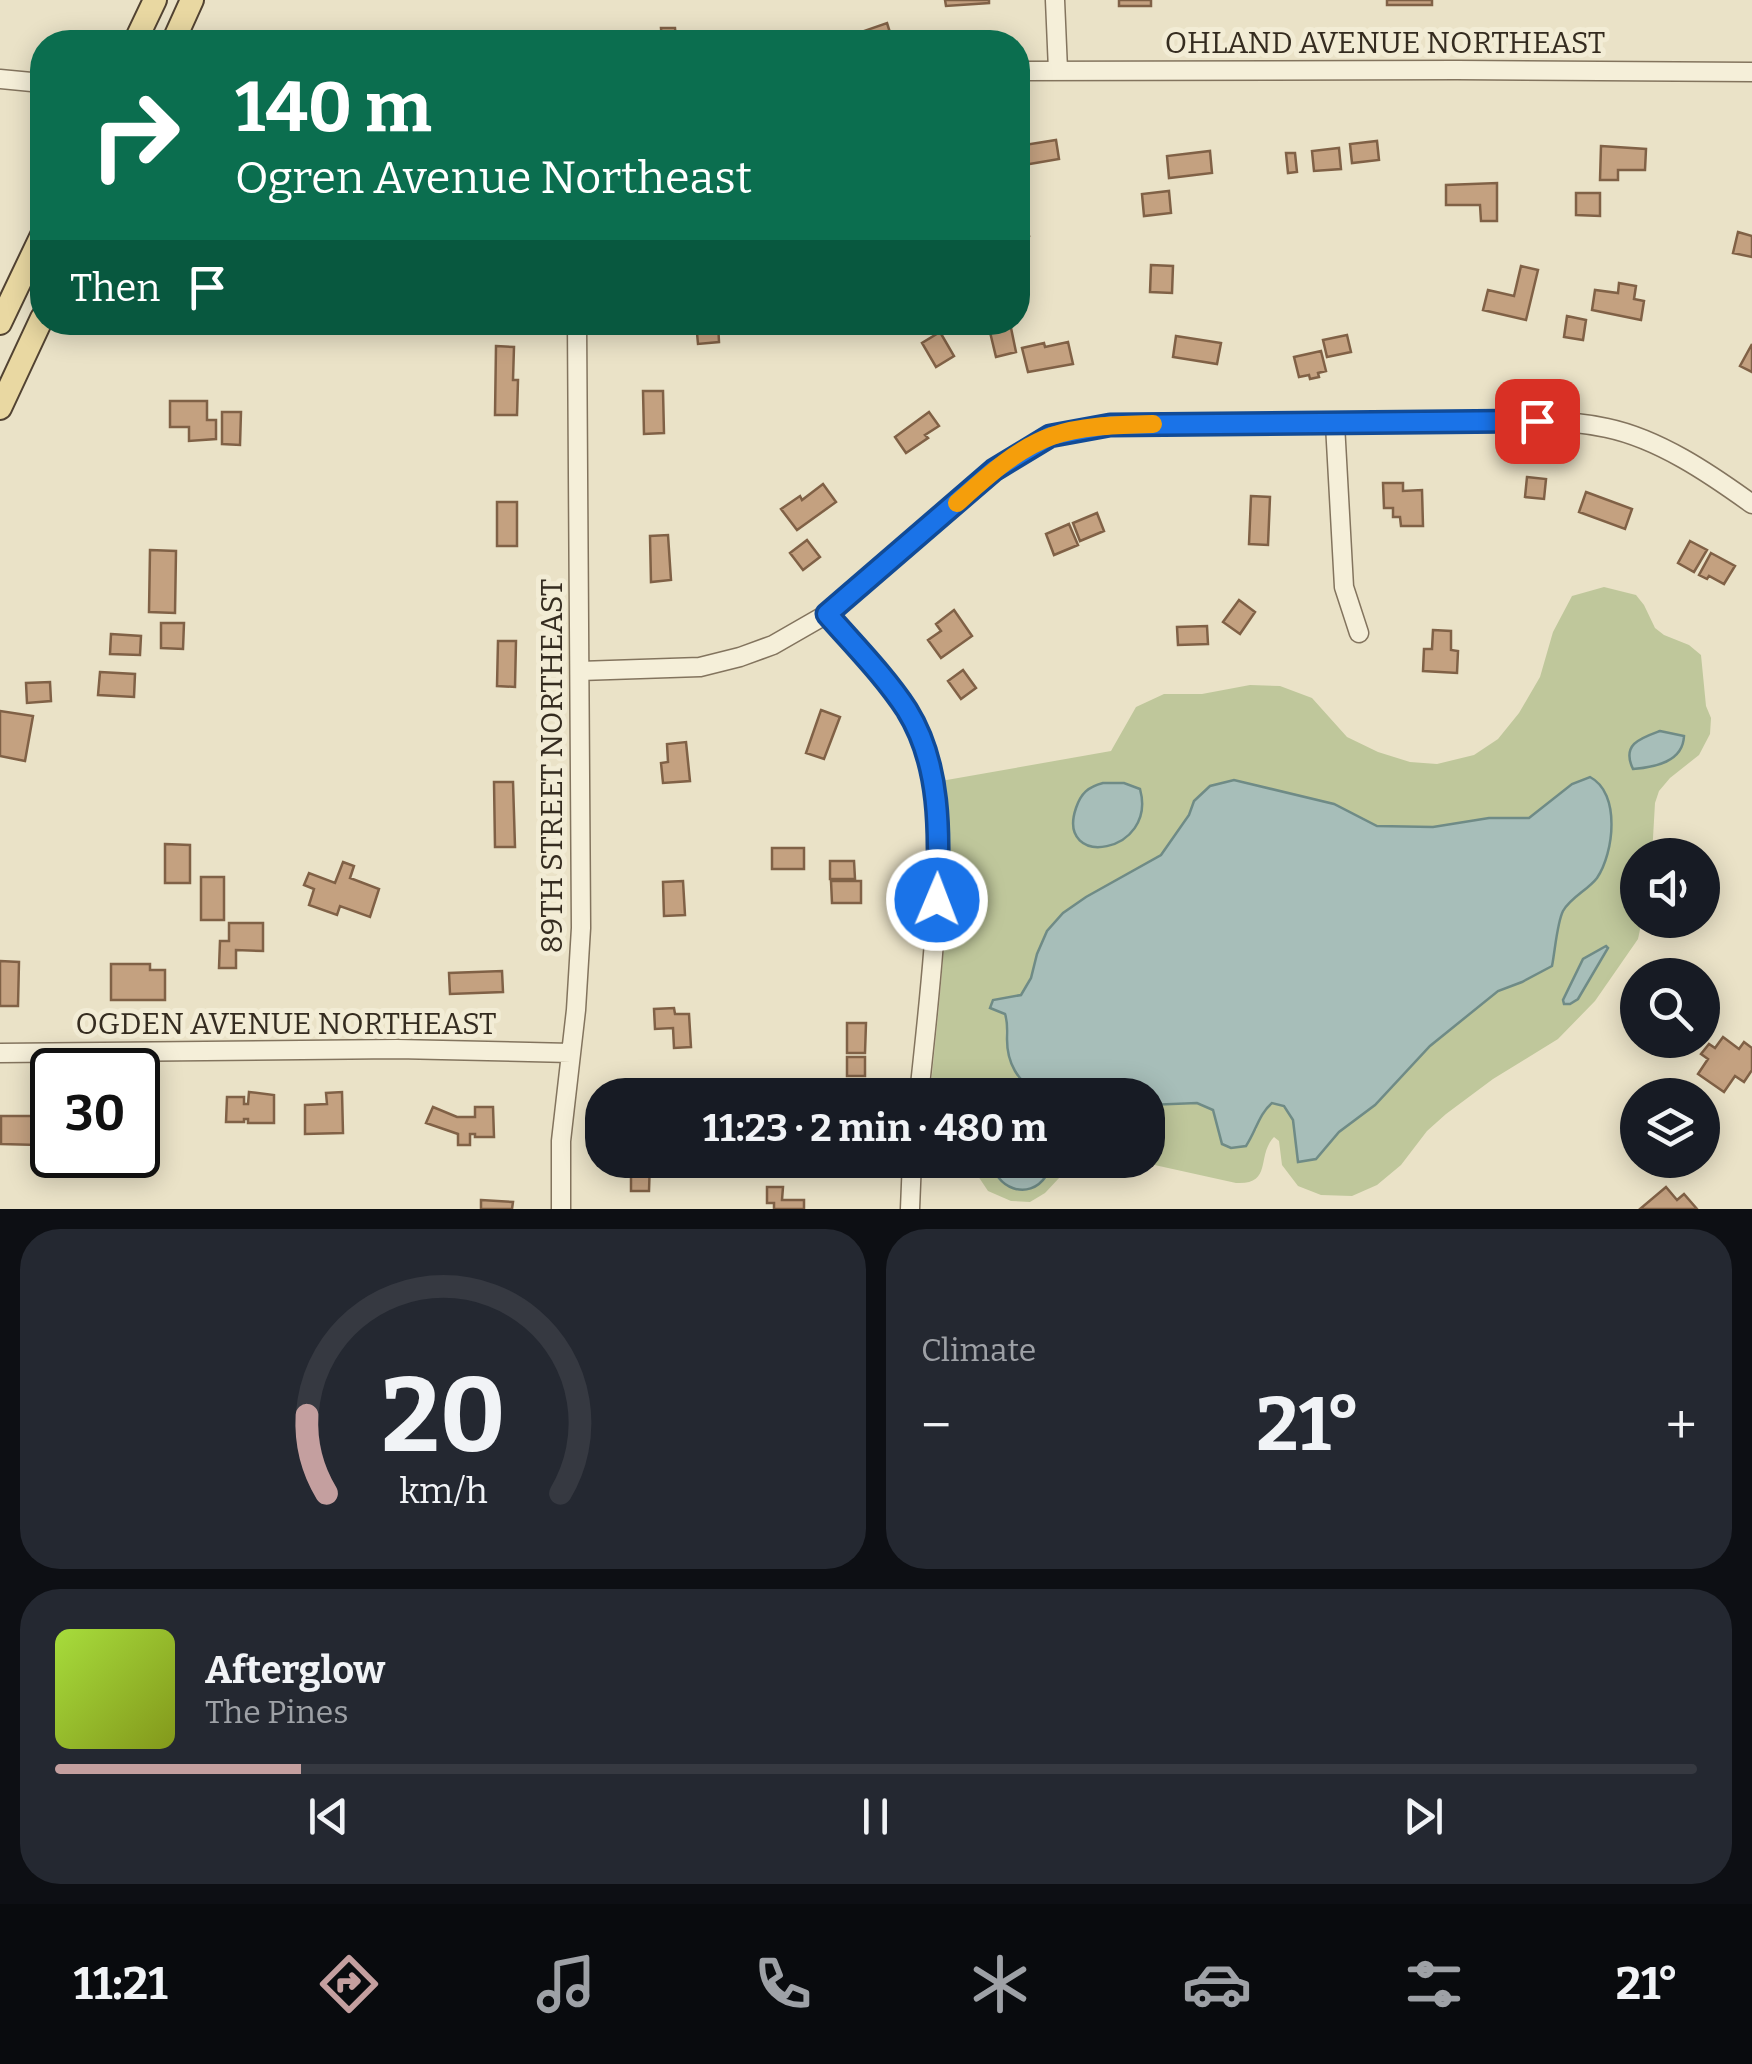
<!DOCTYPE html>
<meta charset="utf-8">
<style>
:root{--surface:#171b24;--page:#242831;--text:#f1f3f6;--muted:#9ea1a6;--line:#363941;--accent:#c49f9f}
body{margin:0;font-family:Bitter,serif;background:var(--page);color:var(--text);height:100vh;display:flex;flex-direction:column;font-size:38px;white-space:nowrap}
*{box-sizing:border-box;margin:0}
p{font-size:32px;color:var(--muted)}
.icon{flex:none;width:55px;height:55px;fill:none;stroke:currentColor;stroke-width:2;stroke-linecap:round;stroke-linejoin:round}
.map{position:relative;height:1209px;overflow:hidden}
.side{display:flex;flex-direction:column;gap:20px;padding:20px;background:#0d0f14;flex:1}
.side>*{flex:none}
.hud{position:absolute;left:30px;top:30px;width:1000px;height:305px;border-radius:40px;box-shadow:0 5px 25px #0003;background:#0b6e4f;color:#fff;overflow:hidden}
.fabs{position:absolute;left:1620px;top:838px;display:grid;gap:20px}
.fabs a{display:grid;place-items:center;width:100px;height:100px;border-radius:50%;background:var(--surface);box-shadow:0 5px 25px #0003;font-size:50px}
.speed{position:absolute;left:30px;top:1048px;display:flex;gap:20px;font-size:50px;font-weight:700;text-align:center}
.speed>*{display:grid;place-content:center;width:130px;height:130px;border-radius:50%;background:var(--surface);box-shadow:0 5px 25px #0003;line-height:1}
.speed .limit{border:5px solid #111;border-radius:15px;background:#fff;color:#111}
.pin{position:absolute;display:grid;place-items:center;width:85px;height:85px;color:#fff;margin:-42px;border-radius:20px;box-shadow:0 5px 15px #0006}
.me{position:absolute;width:110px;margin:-55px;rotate:1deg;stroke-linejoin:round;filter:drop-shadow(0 0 8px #0008)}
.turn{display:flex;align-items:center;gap:35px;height:210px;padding:0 40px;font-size:45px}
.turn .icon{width:130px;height:130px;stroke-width:2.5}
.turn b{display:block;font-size:70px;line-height:85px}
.then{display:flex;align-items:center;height:95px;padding:0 40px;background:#0003;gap:20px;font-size:38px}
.big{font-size:75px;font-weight:700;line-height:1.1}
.side .card{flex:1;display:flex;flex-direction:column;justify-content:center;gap:15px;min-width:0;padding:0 35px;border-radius:40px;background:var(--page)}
.side .dial{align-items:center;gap:0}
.dial svg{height:260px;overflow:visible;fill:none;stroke:var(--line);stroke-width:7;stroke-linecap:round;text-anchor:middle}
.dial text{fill:var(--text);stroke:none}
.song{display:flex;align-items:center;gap:30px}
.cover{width:120px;height:120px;border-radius:15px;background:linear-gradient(135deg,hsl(80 70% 55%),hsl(70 70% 35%))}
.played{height:10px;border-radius:5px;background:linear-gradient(90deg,var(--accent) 15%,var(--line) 15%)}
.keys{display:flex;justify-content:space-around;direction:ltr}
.heat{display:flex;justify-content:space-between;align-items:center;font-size:55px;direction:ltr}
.side .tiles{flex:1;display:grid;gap:20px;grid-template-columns:1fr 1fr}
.card:last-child{grid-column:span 2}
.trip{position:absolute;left:585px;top:1078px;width:580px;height:100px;border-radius:40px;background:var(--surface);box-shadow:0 5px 25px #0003;font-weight:700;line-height:100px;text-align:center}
.dock{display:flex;height:160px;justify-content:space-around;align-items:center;background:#090b0e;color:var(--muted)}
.dock .icon{width:70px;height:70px}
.dock .current{color:var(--accent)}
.dock b{font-size:45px;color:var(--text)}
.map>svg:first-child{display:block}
.green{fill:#bfc79b;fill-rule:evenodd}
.water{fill:#a7beb9;stroke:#6f8b86;stroke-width:2.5}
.building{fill:#c4a180;stroke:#806146;stroke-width:2.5}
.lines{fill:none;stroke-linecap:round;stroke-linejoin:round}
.minor-casing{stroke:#83745e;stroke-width:21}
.major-casing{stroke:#524332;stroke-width:26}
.minor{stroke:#f5efd9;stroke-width:18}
.major{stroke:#e9d8a2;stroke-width:22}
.route-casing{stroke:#114b97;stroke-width:25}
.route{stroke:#1a73e8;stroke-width:18}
.slow{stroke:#f59e0b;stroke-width:18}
.labels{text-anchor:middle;stroke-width:10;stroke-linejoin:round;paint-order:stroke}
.street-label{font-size:30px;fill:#352c20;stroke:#f2ecd5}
</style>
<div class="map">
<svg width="1752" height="1209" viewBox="0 0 1752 1209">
<rect width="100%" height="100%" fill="#eae2c7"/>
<!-- green -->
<path class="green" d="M 1604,587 L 1636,595 L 1644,605 L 1655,628 L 1664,635 L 1689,645 L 1701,655 L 1706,706 L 1711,718 L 1710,734 L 1699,755 L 1670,778 L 1659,791 L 1655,803 L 1652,855 L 1638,855 L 1638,920 L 1642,920 L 1638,939 L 1595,1001 L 1558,1039 L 1493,1079 L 1446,1114 L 1427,1131 L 1401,1165 L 1377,1185 L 1352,1196 L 1321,1195 L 1298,1186 L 1282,1165 L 1279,1141 L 1274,1137 C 1256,1156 1273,1185 1236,1183 L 1150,1164 L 1098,1165 L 1073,1168 L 1060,1177 L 1045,1193 L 1030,1202 L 1011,1201 L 988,1191 L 976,1173 L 923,1170 L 924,1160 L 992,1160 L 993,1170 L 1045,1177 L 1052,1160 L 1148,1160 L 1148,1105 L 1198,1103 L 1213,1110 L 1219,1135 L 1256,1130 L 1262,1112 L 1272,1103 L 1285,1106 L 1293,1120 L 1296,1152 L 1325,1150 L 1339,1132 L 1375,1105 L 1430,1046 L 1498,991 L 1522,982 L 1552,965 C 1555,951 1557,923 1563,911 C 1571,897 1588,890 1597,878 C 1615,852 1622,793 1590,777 L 1572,784 L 1530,818 L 1489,818 L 1433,827 L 1377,826 L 1334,804 L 1234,780 L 1210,786 L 1194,801 L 1189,815 L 1161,855 L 1086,897 L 1063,913 L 1021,995 L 993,1000 C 1015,1026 1002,1019 1007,1046 C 1011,1066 1022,1082 1037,1095 L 930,1095 C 940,991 955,885 941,781 L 1111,751 L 1136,707 L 1164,694 L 1202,694 L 1250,685 L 1280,686 L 1312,698 L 1347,737 L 1378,752 L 1410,762 L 1437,764 L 1474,755 L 1498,739 L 1519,713 L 1540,677 L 1553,632 L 1572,596 ZM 1606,946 L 1608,948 L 1578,999 L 1563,1000 L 1583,959 Z"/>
<!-- water -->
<path class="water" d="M 1660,731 L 1684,736 C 1683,762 1655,767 1633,769 C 1621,744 1641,738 1660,731 Z
M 1590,777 C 1621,793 1614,853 1597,878 C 1588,890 1571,897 1563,911 C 1557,923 1555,951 1552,966 L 1522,982 L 1498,991 L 1430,1046 L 1375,1105 L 1339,1132 L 1316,1159 L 1298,1162 L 1293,1120 L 1284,1106 L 1272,1103 C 1259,1114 1256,1131 1246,1146 L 1231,1148 L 1222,1144 L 1213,1110 L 1197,1103 L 1148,1105 L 1148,1095 L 1037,1095 C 1018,1079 1007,1065 1007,1039 C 1007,1029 1008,1023 1005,1014 L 990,1008 L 993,1000 L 1021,995 L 1031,978 L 1037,954 L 1047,931 L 1063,913 L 1086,897 L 1161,855 L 1189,815 L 1194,801 L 1210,786 L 1234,780 L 1334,804 L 1377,826 L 1433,827 L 1489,818 L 1529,818 L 1572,784 Z
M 1103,783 L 1124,783 L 1140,789 C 1158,854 1055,870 1076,808 C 1081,793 1088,787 1103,783 Z
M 1606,946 L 1608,948 L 1578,999 L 1570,1004 L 1564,1004 L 1563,1000 L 1583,959 Z
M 992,1160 L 1052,1160 C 1050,1165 1049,1171 1046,1176 C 1029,1202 994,1188 992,1160 Z"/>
<!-- building -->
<path class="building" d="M 945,0 L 989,0 L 989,3 L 946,6 Z
M 1119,0 L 1151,0 L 1151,6 L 1119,6 Z
M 1387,0 L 1432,0 L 1432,5 L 1387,5 Z
M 887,23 L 893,42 L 846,42 L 852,37 L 857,42 L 865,36 L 864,31 Z
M 661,28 L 675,28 L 676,40 L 662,41 Z
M 1056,140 L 1059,159 L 1018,166 L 1018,146 Z
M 1377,141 L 1379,160 L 1352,163 L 1350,144 Z
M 1601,146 L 1646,149 L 1645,170 L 1618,170 L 1618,180 L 1600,180 Z
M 1339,148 L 1341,169 L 1314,171 L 1312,151 Z
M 1210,151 L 1212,173 L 1169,178 L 1167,156 Z
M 1286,153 L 1295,153 L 1297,172 L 1288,173 Z
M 1497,183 L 1497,221 L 1481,221 L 1480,205 L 1446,205 L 1446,185 Z
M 1169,191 L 1171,213 L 1144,216 L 1142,194 Z
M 1576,193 L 1600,193 L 1600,216 L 1576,215 Z
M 1024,206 L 1029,236 L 1018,238 L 1018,207 Z
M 1738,232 L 1752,236 L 1752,257 L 1733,253 Z
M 1151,265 L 1173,266 L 1172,293 L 1150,292 Z
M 1521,266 L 1538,270 L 1526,320 L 1483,310 L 1488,290 L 1514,296 Z
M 1619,283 L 1636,286 L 1634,299 L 1644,301 L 1641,320 L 1592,310 L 1595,290 L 1618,293 Z
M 1567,316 L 1586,320 L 1583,340 L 1564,337 Z
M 696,322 L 718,322 L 719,342 L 698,344 Z
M 1010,323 L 1016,352 L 996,357 L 989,328 Z
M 940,332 L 954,356 L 936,367 L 922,343 Z
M 1347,335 L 1351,352 L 1327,357 L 1323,340 Z
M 1176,336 L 1221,343 L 1217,364 L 1173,357 Z
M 1068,342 L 1073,364 L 1028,372 L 1022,348 L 1044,343 L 1045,347 Z
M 1752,344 L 1752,372 L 1740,366 Z
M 496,346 L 514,347 L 513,380 L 518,380 L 517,415 L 495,415 Z
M 1321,351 L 1326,371 L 1318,373 L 1319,377 L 1310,379 L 1309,375 L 1299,377 L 1294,357 Z
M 643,391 L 663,391 L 664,433 L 644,434 Z
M 170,401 L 207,401 L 207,420 L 216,420 L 216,439 L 189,441 L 189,427 L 170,427 Z
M 222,412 L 241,412 L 240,445 L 222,444 Z
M 929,412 L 939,426 L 925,435 L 928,438 L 906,453 L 895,437 Z
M 1527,477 L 1546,479 L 1544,499 L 1525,497 Z
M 1383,483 L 1403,483 L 1403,491 L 1422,490 L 1423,526 L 1401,526 L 1400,517 L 1393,517 L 1393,508 L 1384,508 Z
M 823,484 L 836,502 L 797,530 L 781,509 L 800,496 L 802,500 Z
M 1586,492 L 1632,509 L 1625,529 L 1579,512 Z
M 1251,496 L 1270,497 L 1268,545 L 1249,544 Z
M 497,502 L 517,502 L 517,546 L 497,546 Z
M 1097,513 L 1104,531 L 1080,541 L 1073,523 Z
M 1069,524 L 1078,545 L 1054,555 L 1046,534 Z
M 668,535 L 671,580 L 651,582 L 650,536 Z
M 807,540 L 820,557 L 803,570 L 790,553 Z
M 1690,541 L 1707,550 L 1694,572 L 1678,563 Z
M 150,550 L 176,551 L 175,613 L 149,612 Z
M 1711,553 L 1735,566 L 1724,584 L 1709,576 L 1707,579 L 1699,575 Z
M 1239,600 L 1255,612 L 1240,634 L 1223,622 Z
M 954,610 L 972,636 L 941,658 L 928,640 L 941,631 L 936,624 Z
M 161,623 L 184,623 L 183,649 L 161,648 Z
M 1207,626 L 1208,644 L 1178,645 L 1177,627 Z
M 1433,630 L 1451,631 L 1451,650 L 1458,651 L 1457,673 L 1423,671 L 1424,649 L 1432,649 Z
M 111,634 L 141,636 L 140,655 L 110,654 Z
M 498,641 L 516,641 L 515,687 L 497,686 Z
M 963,670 L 976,688 L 961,699 L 948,681 Z
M 100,672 L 135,674 L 134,697 L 98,695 Z
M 50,682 L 51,701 L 27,703 L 26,683 Z
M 821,710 L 840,717 L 824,759 L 806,753 Z
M 0,711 L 33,716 L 25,761 L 0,756 Z
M 686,742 L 690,781 L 663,783 L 661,763 L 668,762 L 667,744 Z
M 494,782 L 513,782 L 515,847 L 495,847 Z
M 165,844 L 190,845 L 190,883 L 165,883 Z
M 772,848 L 804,848 L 804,869 L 772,869 Z
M 830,861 L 854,861 L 855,879 L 830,879 Z
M 343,862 L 354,866 L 350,878 L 379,889 L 370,917 L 340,906 L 337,915 L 309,905 L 314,889 L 304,885 L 309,873 L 335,883 Z
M 201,877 L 224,877 L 224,920 L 201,920 Z
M 683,881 L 685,915 L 664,916 L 663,882 Z
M 831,881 L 861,881 L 861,903 L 832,903 Z
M 229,923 L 263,923 L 263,951 L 236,950 L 236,968 L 219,968 L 220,941 L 229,941 Z
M 0,961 L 19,962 L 18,1006 L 0,1006 Z
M 111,964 L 150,964 L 150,970 L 165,970 L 165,1000 L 111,1000 Z
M 502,971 L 503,992 L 450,994 L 449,973 Z
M 674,1008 L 675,1014 L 689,1014 L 691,1047 L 674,1048 L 673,1028 L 655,1029 L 654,1009 Z
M 847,1023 L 866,1023 L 865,1053 L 847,1053 Z
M 1723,1037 L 1739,1049 L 1744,1042 L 1752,1048 L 1752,1070 L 1744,1082 L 1735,1076 L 1724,1092 L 1698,1074 L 1708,1059 L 1701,1054 L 1709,1044 L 1715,1048 Z
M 847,1057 L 865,1057 L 865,1076 L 847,1076 Z
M 249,1092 L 274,1095 L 274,1123 L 248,1123 L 248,1119 L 244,1119 L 244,1122 L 226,1122 L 227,1097 L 244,1097 L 244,1104 L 248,1104 Z
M 342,1092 L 343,1133 L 305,1134 L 305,1105 L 327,1104 L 326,1093 Z
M 433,1107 L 457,1117 L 475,1117 L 475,1107 L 493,1107 L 494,1137 L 475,1137 L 475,1134 L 470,1134 L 470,1145 L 458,1145 L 458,1134 L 426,1123 Z
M 1,1116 L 52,1116 L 52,1139 L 39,1139 L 39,1145 L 1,1144 Z
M 631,1160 L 650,1160 L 649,1191 L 631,1191 Z
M 767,1187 L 783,1187 L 782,1200 L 804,1200 L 804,1209 L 774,1209 L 774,1203 L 767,1203 Z
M 1666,1187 L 1677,1200 L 1684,1194 L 1697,1209 L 1640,1209 Z
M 481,1200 L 513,1202 L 512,1209 L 481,1209 Z"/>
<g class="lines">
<!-- minor casing -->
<g class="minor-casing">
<path id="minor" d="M 1055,0 L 1058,70
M 1018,71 L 1457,70 L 1752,72
M 0,79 L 42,83
M 1335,424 L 1344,587 L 1359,633
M 827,614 C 860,652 899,689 920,736 C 942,785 939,843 937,895 C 934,962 926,1028 919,1095
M 580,671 L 700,667 L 740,657 L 773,645 L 827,614 L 994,471 L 1051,437 L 1110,425 L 1537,421 C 1560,421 1584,423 1607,428 C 1659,439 1709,473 1752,504
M 0,1053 L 397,1049 L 571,1053
M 561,1209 L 561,1141 L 576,1010 L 581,928 L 577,322
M 910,1209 L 912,1160"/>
</g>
<!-- major casing -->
<g class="major-casing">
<path id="major" d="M 135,42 L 155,0
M 173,42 L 192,0
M 0,323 L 42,235
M 0,408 L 42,318"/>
</g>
<!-- minor -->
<use href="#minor" class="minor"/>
<!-- major -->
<use href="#major" class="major"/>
</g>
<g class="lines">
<!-- route casing -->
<g class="route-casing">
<path id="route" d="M 937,900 C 939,836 942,766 907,710 C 884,675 854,645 827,614 L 994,470 L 1050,436 L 1110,425 L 1537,421"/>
</g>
<!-- route -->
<use href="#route" class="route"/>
<!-- slow -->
<path class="slow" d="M 957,503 C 985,478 1016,449 1052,436 C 1084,425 1120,425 1153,424"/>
</g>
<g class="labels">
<!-- street labels -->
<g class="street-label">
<text x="1385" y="53">OHLAND AVENUE NORTHEAST</text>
<text transform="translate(552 766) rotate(-90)" y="10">89TH STREET NORTHEAST</text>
<text x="286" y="1034">OGDEN AVENUE NORTHEAST</text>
</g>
</g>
</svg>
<div class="fabs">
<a><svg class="icon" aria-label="sound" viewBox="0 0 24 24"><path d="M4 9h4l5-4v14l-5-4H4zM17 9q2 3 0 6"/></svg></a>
<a><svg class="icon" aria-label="search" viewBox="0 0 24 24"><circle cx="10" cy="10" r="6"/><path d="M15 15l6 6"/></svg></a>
<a><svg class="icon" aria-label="layers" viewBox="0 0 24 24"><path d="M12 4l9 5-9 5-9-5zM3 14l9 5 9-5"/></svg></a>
</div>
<div class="speed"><div class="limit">30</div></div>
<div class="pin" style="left:1537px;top:421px;background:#d93025"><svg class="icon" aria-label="arrive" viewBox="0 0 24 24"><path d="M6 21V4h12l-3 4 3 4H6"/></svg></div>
<svg class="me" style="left:937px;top:900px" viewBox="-20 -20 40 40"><circle r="17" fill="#1a73e8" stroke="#fff" stroke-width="3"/><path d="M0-11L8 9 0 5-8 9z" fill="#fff"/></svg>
<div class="trip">11:23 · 2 min · 480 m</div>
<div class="hud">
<div class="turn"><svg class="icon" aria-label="right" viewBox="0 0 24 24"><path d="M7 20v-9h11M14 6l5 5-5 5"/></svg><div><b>140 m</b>Ogren Avenue Northeast</div></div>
<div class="then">Then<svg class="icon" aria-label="arrive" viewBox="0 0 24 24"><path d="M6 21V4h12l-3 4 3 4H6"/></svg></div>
</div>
</div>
<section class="side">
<div class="tiles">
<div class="card dial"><svg viewBox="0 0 100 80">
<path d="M14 69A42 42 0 1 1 86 69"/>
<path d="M14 69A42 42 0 0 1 8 45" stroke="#c49f9f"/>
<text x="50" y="56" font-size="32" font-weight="700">20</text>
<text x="50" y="72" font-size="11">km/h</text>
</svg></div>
<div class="card"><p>Climate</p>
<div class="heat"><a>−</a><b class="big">21°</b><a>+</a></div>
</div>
<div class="card">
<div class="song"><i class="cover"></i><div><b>Afterglow</b><p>The Pines</p></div></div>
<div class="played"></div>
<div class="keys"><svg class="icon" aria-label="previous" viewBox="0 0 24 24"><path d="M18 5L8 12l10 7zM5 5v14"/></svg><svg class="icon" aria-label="pause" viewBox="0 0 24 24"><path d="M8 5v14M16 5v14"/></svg><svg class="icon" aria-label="next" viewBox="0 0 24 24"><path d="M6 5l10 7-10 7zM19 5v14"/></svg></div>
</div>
</div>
</section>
<nav class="dock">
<b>11:21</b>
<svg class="icon current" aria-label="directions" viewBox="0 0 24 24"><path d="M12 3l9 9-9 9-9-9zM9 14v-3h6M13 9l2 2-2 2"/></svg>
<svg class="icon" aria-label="music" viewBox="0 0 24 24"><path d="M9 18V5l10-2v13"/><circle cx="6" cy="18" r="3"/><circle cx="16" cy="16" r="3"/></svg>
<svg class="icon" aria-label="phone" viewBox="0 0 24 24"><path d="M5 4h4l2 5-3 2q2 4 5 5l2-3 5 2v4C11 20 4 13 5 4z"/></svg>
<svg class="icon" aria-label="climate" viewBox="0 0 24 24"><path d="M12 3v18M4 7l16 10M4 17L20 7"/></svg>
<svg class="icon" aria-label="car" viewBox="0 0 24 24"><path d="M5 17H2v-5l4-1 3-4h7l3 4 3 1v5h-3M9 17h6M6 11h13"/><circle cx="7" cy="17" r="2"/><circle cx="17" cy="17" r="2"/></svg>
<svg class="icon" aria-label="filters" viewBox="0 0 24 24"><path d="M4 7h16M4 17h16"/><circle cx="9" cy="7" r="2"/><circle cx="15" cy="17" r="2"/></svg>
<b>21°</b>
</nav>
